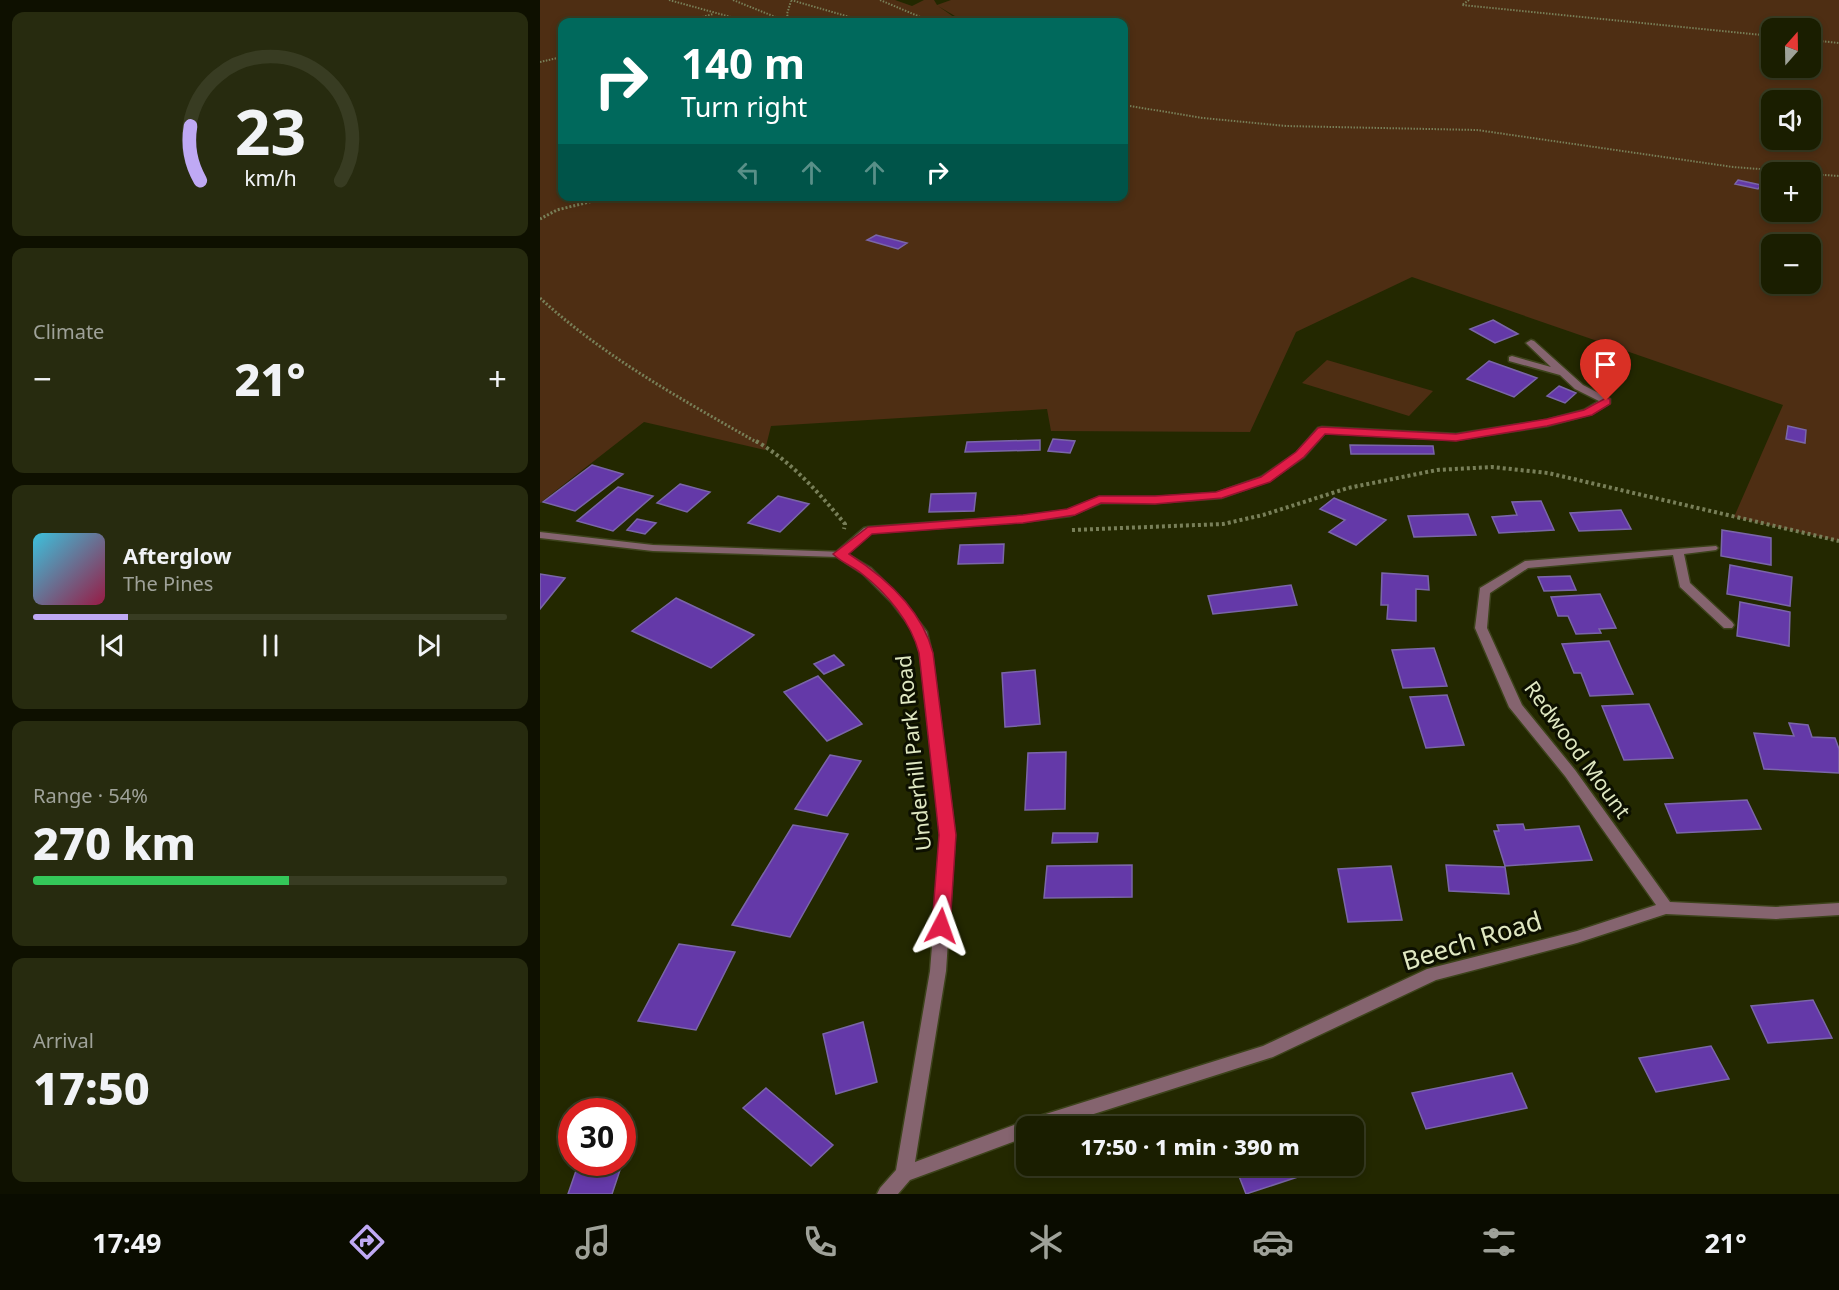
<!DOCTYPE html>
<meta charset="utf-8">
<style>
:root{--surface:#1a1e00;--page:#272b0f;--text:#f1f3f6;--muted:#9fa299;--line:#383c22;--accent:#bfa9f4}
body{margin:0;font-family:"Noto Sans",sans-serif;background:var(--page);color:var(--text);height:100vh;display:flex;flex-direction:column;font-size:22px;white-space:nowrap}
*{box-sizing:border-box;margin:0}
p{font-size:20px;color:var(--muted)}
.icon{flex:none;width:33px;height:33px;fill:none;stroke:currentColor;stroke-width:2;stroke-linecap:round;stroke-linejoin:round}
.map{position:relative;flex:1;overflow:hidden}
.details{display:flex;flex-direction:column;gap:12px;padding:12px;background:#0e1000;width:540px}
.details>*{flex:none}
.top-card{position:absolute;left:18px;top:18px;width:570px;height:183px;border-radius:12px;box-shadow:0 3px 9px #0003,0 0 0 2px var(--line);background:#00695c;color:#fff;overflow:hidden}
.needle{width:39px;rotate:20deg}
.tools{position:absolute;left:1221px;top:18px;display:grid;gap:12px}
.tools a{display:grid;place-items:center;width:60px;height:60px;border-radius:12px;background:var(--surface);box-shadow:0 3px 9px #0003,0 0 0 2px var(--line);font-size:30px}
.speed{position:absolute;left:18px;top:1098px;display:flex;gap:12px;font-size:30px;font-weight:700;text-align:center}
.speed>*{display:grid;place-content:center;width:78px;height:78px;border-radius:50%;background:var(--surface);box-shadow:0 3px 9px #0003,0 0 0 2px var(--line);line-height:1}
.speed .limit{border:9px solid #d22;background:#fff;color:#111}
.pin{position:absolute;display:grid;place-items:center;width:51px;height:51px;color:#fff;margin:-62px -26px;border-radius:50% 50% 50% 0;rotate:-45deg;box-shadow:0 0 6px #0007}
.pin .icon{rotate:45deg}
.me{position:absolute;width:66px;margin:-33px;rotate:4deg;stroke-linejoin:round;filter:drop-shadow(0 0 4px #0008)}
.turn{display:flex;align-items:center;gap:21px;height:126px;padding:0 24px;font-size:27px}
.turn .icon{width:78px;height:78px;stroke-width:2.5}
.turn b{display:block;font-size:42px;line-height:51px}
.lanes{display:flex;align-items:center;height:57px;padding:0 24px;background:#0003;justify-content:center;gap:30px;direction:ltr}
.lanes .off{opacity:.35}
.big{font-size:45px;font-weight:800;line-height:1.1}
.details .widget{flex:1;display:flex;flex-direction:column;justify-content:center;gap:9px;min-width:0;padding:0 21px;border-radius:12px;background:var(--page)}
.details .dial{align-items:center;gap:0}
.dial svg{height:156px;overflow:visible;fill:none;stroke:var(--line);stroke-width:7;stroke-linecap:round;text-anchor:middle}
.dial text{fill:var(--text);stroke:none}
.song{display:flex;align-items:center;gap:18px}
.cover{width:72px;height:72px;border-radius:9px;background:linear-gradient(135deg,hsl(190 70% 55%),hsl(340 70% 35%))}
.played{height:6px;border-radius:3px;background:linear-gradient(90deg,var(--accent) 20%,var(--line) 20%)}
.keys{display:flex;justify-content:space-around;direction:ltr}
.heat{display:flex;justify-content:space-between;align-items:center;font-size:33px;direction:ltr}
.charge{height:9px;border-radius:4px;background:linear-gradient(90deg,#34c759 54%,var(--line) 0)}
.trip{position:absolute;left:476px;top:1116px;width:348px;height:60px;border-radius:12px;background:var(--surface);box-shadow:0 3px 9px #0003,0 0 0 2px var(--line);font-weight:800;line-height:60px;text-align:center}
.tab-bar{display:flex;height:96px;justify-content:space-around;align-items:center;background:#0a0c00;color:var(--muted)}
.tab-bar .icon{width:42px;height:42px}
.tab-bar .selected{color:var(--accent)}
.tab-bar b{font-size:27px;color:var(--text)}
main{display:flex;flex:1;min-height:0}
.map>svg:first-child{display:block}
.green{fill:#4e2e13;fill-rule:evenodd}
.building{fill:#6439a8;stroke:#7a66a8;stroke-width:1.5}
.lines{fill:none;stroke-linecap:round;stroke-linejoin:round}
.lane-casing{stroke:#3d431b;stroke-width:3}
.street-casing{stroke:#3d431b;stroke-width:3}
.path-far2{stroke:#787f58;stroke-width:2;stroke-dasharray:1.5 1.5;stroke-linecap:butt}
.path-far1{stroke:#787f58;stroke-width:3;stroke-dasharray:2 2;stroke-linecap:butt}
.path{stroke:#787f58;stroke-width:4;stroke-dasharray:3 3;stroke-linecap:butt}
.lane{fill:#85646f;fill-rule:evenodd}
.street{fill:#85646f;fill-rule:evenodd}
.route{fill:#e11d48;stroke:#92132f;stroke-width:1.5}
.labels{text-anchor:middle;stroke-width:6;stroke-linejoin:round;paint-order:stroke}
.street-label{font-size:21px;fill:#e0e8c2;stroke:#0d1000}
.near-street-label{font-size:26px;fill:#e0e8c2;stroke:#0d1000}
</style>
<main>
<section class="details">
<div class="widget dial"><svg viewBox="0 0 100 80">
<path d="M14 69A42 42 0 1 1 86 69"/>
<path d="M14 69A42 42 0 0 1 9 41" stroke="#bfa9f4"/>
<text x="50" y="56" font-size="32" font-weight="700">23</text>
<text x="50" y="72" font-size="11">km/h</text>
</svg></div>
<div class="widget"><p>Climate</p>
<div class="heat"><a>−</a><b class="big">21°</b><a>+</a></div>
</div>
<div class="widget">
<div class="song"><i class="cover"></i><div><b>Afterglow</b><p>The Pines</p></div></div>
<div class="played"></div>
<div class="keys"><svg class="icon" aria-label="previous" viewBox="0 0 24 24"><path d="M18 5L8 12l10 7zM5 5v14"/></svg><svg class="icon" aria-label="pause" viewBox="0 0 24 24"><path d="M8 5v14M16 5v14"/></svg><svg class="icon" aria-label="next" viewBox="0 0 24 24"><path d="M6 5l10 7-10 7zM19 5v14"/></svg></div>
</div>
<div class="widget"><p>Range · 54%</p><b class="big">270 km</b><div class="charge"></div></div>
<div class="widget"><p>Arrival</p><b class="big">17:50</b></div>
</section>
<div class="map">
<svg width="1299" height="1194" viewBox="0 0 1299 1194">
<rect width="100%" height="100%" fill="#232800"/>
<!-- green -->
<path class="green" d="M 0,0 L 355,0 L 372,6 L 384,0 L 394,0 L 397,5 L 411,0 L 1299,0 L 1299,541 L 1194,517 L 1243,405 L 872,277 L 756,332 L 710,432 L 511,431 L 507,409 L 231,426 L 225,450 L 104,422 L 0,503 ZM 398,6 L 425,22 L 584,22 L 584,196 L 22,196 L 22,22 L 421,22 ZM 1232,28 L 1270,28 L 1270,68 L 1232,68 ZM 1232,100 L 1270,100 L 1270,140 L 1232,140 ZM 1232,172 L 1270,172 L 1270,212 L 1232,212 ZM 1232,244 L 1270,244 L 1270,284 L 1232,284 Z
M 787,360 L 893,391 L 869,416 L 762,383 Z"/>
<!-- building -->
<path class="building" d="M 1198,180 L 1221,185 L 1218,189 L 1195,184 Z
M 336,235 L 367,243 L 358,249 L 327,240 Z
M 953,320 L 978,334 L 955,343 L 930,329 Z
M 949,361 L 997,378 L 974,397 L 927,379 Z
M 1019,386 L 1036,393 L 1025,403 L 1007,396 Z
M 1248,426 L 1266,430 L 1265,443 L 1246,439 Z
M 513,439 L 535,441 L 530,453 L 508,451 Z
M 500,440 L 500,450 L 425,452 L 427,442 Z
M 810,445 L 893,446 L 894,454 L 811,454 Z
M 52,465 L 83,474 L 35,511 L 3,502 Z
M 140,484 L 170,492 L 147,512 L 117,503 Z
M 78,487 L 113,496 L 73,531 L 37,521 Z
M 436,493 L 434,511 L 389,512 L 391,494 Z
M 238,496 L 269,504 L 240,532 L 208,523 Z
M 794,498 L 846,520 L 816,545 L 789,532 L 805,520 L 780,509 Z
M 1001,501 L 1014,530 L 959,533 L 952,517 L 977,515 L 972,502 Z
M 1081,510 L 1091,529 L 1039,531 L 1030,513 Z
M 928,514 L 936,535 L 874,537 L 868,516 Z
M 97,519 L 116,523 L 105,534 L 87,530 Z
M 1182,530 L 1231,538 L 1231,565 L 1181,556 Z
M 464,544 L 463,563 L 418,564 L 420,545 Z
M 1190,565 L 1252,577 L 1250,606 L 1187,594 Z
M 842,573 L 888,576 L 889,590 L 876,589 L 876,621 L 847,619 L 848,605 L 841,605 Z
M 0,574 L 25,578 L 0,609 Z
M 1030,576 L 1036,590 L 1004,591 L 998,577 Z
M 751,585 L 757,605 L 673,614 L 668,596 Z
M 1060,594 L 1076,628 L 1059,629 L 1061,633 L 1036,634 L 1028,616 L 1018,616 L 1011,597 Z
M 136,598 L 214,635 L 171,668 L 92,631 Z
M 1200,602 L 1250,612 L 1249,646 L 1197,636 Z
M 1069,641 L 1081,668 L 1093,694 L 1050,696 L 1041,673 L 1034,673 L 1022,644 Z
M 894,648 L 907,686 L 863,688 L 852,650 Z
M 294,655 L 304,665 L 284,674 L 274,664 Z
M 495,670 L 500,724 L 465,727 L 462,673 Z
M 278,676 L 322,724 L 287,741 L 244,692 Z
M 907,695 L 924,745 L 886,748 L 870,697 Z
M 1109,704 L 1133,758 L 1084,760 L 1062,706 Z
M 1249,723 L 1268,725 L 1272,737 L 1295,738 L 1299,749 L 1299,773 L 1224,769 L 1214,733 L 1254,736 Z
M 526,752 L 525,809 L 485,810 L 488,753 Z
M 290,755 L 321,761 L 287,816 L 255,809 Z
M 1207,800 L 1221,829 L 1137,833 L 1125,804 Z
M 983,824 L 985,830 L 1039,826 L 1052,860 L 965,866 L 954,831 L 959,831 L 957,825 Z
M 253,825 L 308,834 L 250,937 L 192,925 Z
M 513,833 L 558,833 L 557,842 L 512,843 Z
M 592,865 L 592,897 L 504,898 L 507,866 Z
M 906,865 L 965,867 L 969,894 L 909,891 Z
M 851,866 L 862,920 L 808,922 L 798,869 Z
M 139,944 L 195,952 L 156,1030 L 98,1021 Z
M 1273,1000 L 1292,1038 L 1228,1043 L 1211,1006 Z
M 323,1022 L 337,1082 L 296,1094 L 283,1034 Z
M 1171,1046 L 1189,1079 L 1116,1092 L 1099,1058 Z
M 972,1073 L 987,1108 L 886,1129 L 872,1093 Z
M 226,1088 L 293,1145 L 271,1166 L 203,1108 Z
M 82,1154 L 85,1155 L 72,1194 L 28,1194 L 39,1162 L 82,1162 Z
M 695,1166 L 791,1166 L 706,1194 Z"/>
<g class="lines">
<!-- lane casing -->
<g class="lane-casing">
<path id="lane" d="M 991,340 L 994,341 L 1043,385 L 1070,399 L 1070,403 L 1052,414 L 1007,426 L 916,440 L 785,433 L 764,457 L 729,481 L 681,498 L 615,503 L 561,503 L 530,516 L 483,522 L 331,533 L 304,556 L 300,558 L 294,554 L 324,528 L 328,527 L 483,516 L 528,510 L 559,497 L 615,497 L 676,493 L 721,477 L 756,453 L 778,428 L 782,427 L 916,434 L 1006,420 L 1044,410 L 1059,401 L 1035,389 L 1020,375 L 969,361 L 969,357 L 972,356 L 1011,367 L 988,345 L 986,343 Z"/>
</g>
<!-- street casing -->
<g class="street-casing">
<path id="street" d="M 0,532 L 113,545 L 304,552 L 331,568 L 360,597 L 387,632 L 392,653 L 415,835 L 406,971 L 375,1162 L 493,1118 L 723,1046 L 887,969 L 1037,931 L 1116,905 L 1025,776 L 969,707 L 935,628 L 940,588 L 985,561 L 1176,546 L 1178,548 L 1176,550 L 1144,554 L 1150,583 L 1192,622 L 1194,625 L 1192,628 L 1184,628 L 1140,587 L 1133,555 L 988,568 L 950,593 L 947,628 L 982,705 L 1035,770 L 1130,902 L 1236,907 L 1299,903 L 1299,915 L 1236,919 L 1126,914 L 1037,943 L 896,980 L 733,1057 L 516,1126 L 486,1126 L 486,1137 L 370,1180 L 358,1194 L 337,1194 L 340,1188 L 356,1170 L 390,971 L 401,835 L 380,653 L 375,633 L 352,603 L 323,574 L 297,557 L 113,551 L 0,538 Z"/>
</g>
<!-- path-far2 -->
<path class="path-far2" d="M 129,0 L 209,22
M 193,0 L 248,22
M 251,0 L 327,22
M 340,0 L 392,22
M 929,0 L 922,5 L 1232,36
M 145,22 L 173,14
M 249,22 L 247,14 L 251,1
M 1270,40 L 1299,43
M 0,62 L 22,57
M 584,105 L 663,118 L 746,126 L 937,130 L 1193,167 L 1258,172
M 1270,174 L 1299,176"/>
<!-- path-far1 -->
<path class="path-far1" d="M 0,219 L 17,210 L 73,196
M 0,298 C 64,357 143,400 218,443"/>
<!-- path -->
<path class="path" d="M 216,441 C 252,462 279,493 305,524 L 304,529
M 532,530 L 683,524 L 723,515 L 808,488 L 897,470 L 952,467 L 1008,473 L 1299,541"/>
<!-- lane -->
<use href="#lane" class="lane"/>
<!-- street -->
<use href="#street" class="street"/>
</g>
<!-- route -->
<path class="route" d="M 1066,398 L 1070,399 L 1070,404 L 1052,415 L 1007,426 L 916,441 L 785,434 L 764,457 L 730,482 L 682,498 L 615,504 L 561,503 L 535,515 L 483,523 L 332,534 L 309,554 C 345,577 382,610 393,653 L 416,835 L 410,926 L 407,931 L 395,931 L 392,926 L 399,835 L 379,653 C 371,622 347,593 321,573 C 312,566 301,562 293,554 L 328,527 L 483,515 L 527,509 L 559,496 L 615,496 L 676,492 L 721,477 L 756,452 L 778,428 L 782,427 L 916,434 L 1007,419 L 1044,410 Z"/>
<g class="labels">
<!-- street labels -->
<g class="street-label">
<text transform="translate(1037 750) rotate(54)" y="7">Redwood Mount</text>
<text transform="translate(374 753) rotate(-96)" y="7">Underhill Park Road</text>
</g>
<!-- near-street labels -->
<g class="near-street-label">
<text transform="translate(932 941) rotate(-17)" y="9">Beech Road</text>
</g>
</g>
</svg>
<div class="tools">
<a><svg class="needle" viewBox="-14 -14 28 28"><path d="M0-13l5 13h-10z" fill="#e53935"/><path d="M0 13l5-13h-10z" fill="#9fa299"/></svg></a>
<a><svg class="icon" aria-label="sound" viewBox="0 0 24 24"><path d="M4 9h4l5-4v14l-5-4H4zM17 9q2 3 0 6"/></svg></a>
<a>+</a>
<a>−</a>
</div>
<div class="speed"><div class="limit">30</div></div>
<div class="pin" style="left:1066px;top:401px;background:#d93025"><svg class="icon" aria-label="arrive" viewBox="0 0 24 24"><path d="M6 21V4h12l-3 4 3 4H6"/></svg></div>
<svg class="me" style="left:401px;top:926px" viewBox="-20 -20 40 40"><path d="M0-17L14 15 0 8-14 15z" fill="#e11d48" stroke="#fff" stroke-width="4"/></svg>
<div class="trip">17:50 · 1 min · 390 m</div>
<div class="top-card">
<div class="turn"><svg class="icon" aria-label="right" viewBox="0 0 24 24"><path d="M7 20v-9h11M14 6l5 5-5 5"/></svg><div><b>140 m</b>Turn right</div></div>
<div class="lanes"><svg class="icon off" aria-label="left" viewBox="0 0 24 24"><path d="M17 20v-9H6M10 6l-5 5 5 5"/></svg><svg class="icon off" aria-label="ahead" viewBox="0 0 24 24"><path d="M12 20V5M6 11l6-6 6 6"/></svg><svg class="icon off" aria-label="ahead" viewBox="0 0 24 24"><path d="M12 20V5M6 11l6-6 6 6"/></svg><svg class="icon" aria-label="right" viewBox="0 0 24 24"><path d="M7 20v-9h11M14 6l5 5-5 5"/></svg></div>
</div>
</div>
</main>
<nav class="tab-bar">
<b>17:49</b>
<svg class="icon selected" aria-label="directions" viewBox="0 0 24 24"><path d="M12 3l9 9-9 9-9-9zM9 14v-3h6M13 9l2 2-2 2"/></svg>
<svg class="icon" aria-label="music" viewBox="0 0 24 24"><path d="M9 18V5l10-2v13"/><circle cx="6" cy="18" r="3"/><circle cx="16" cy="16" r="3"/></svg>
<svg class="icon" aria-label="phone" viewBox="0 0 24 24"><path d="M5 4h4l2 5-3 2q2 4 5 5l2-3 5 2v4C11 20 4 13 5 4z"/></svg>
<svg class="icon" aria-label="climate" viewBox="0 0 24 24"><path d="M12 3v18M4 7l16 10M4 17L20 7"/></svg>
<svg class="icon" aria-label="car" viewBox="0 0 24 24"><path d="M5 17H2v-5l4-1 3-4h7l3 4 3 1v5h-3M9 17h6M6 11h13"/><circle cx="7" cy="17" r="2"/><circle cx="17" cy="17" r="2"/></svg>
<svg class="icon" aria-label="filters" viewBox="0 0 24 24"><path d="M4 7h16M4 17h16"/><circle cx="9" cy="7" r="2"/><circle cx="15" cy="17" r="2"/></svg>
<b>21°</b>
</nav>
